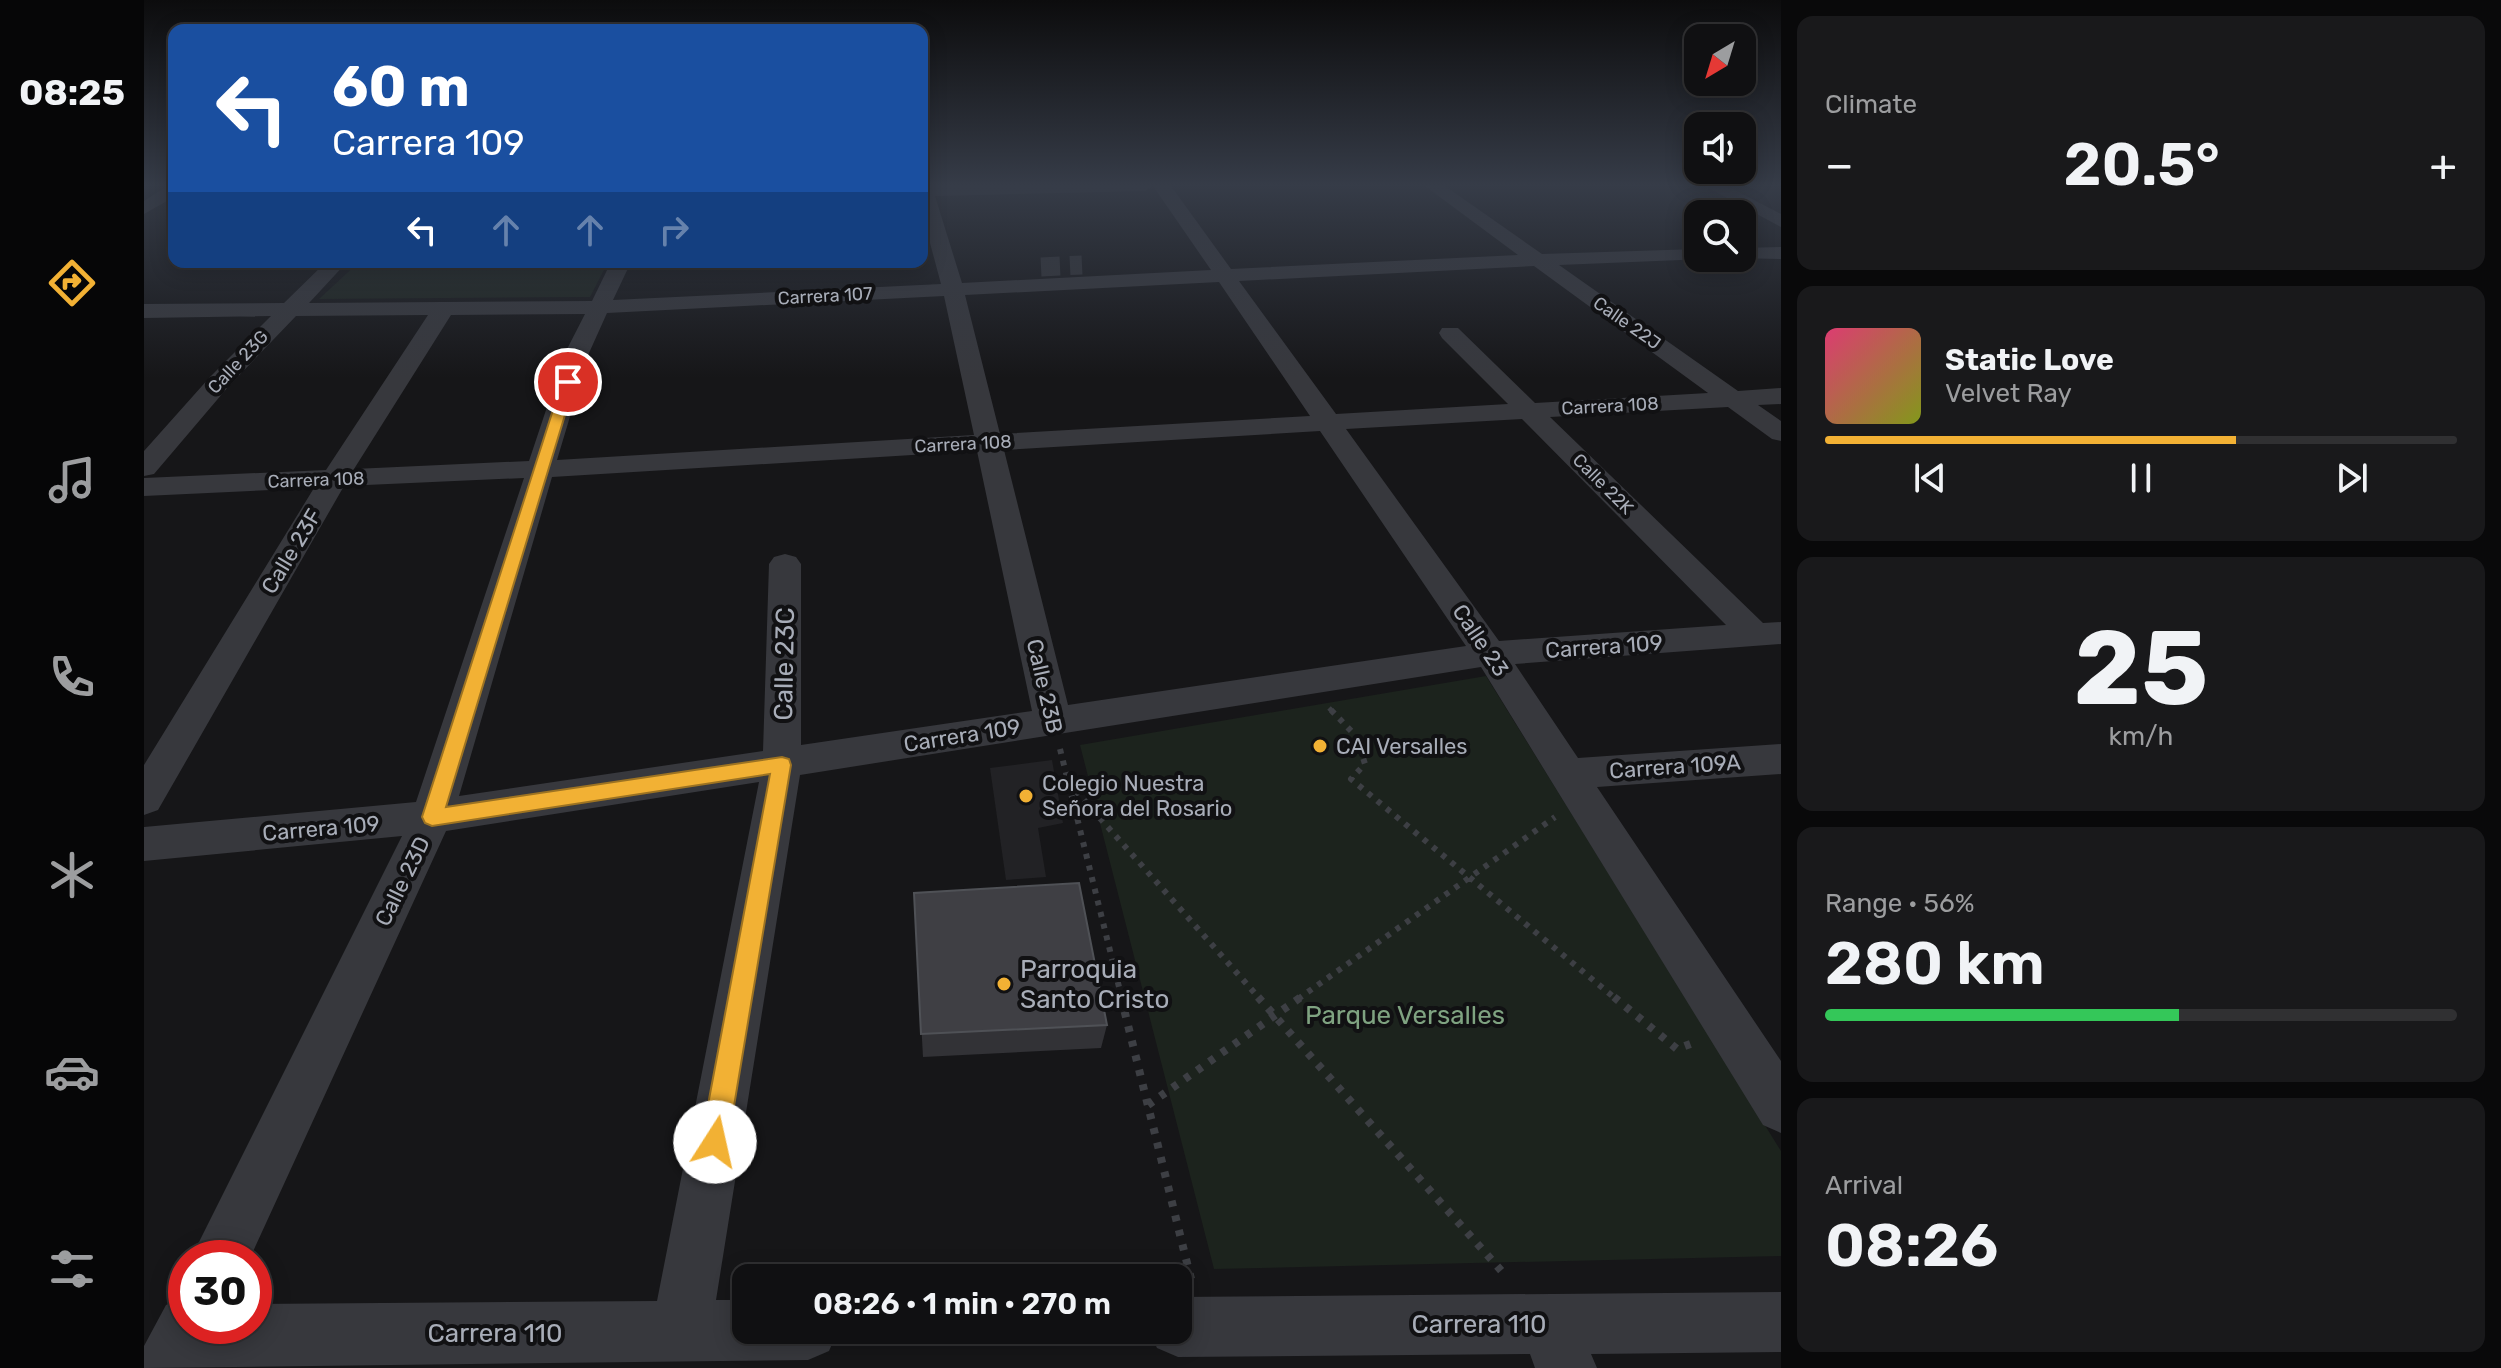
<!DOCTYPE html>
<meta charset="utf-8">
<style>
:root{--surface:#101012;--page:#19191b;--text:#f1f3f6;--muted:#9c9d9f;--line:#303032;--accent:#f2b134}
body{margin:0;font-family:Rubik,sans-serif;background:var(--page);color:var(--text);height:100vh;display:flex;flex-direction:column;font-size:30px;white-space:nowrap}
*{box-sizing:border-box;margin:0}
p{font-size:26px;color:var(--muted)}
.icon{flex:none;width:44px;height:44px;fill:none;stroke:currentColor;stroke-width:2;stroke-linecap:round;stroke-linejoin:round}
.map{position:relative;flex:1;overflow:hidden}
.sheet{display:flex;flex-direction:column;gap:16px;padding:16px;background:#09090a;width:720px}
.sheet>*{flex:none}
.top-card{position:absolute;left:24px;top:24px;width:760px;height:244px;border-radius:16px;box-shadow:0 4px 20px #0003,0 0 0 2px var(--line);background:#1a4fa0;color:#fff;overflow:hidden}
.needle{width:52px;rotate:218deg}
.tools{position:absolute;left:1540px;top:24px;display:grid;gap:16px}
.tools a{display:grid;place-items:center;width:72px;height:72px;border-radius:16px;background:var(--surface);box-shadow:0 4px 20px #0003,0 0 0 2px var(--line);font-size:40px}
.speed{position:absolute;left:24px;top:1240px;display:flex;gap:16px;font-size:40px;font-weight:700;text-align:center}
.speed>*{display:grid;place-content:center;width:104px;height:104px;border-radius:50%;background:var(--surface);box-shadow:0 4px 20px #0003,0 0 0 2px var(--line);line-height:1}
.speed .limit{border:12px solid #d22;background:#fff;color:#111}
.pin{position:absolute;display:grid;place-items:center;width:68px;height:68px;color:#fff;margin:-34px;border:4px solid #fff;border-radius:50%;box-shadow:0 2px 8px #0007}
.me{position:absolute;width:88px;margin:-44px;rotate:10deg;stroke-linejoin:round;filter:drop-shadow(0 0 6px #0008)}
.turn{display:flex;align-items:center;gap:28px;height:168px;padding:0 32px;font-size:36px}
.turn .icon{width:104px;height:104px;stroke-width:2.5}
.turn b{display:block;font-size:56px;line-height:68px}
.lanes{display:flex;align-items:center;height:76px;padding:0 32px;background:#0003;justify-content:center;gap:40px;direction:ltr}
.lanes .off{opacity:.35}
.big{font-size:60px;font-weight:600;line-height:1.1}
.sheet .card{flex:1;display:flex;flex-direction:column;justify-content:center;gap:12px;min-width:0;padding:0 28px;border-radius:16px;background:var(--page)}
.sheet .dial{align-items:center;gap:0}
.dial b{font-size:104px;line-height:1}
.song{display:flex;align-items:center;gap:24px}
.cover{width:96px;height:96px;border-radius:12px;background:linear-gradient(135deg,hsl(340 70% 55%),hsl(70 70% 35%))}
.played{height:8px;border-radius:4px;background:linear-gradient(90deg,var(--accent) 65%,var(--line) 65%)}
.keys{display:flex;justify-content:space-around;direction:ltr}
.heat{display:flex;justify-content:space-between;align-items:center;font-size:44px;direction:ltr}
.charge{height:12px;border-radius:6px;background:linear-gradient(90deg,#34c759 56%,var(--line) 0)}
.trip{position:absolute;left:588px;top:1264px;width:460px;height:80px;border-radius:16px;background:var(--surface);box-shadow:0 4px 20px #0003,0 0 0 2px var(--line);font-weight:600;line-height:80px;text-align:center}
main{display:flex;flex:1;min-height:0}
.dock{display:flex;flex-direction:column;width:144px;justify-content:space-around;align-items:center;background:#060607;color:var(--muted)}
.dock .icon{width:56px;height:56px}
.dock .selected{color:var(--accent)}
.dock b{font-size:36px;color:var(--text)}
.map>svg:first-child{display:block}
.built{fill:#222225}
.green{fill:#1c231d}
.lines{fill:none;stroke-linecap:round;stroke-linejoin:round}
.minor-tunnel{stroke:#333438;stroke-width:19;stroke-dasharray:19 10;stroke-linecap:butt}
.path-far2{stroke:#3d3f44;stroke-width:5;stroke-dasharray:4 5;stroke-linecap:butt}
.path-far1{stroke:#3d3f44;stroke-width:6;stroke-dasharray:5 7;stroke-linecap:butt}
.path{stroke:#3d3f44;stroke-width:8;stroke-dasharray:6 9;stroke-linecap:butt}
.minor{fill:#37383d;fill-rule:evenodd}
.wall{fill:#323236}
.building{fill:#3f3f44;stroke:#4f5156;stroke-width:2}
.route{fill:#f2b134;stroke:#9d7322;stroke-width:2}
.poi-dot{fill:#f2b134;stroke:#111113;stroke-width:3}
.labels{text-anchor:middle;stroke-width:8;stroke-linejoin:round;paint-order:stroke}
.far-street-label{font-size:18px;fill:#a8adb8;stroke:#111113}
.street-label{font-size:22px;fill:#a8adb8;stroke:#111113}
.poi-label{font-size:22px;fill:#a8adb8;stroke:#111113;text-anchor:start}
.near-street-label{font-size:26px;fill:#a8adb8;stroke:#111113}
.near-poi-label{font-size:26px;fill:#a8adb8;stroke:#111113;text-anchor:start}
.near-park-label{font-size:26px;fill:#7fa381;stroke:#111113}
</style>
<main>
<nav class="dock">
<b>08:25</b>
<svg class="icon selected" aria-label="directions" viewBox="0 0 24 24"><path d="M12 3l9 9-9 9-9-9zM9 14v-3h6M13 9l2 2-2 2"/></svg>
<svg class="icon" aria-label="music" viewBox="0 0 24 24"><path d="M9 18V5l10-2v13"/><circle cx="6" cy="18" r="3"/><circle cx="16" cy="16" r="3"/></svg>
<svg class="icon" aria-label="phone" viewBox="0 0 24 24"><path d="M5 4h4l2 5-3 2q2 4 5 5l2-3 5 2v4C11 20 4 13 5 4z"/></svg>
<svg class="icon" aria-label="climate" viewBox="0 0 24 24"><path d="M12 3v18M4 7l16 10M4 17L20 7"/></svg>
<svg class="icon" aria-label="car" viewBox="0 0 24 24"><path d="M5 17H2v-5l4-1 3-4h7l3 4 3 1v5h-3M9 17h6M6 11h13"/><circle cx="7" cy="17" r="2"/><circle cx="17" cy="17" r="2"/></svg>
<svg class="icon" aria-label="filters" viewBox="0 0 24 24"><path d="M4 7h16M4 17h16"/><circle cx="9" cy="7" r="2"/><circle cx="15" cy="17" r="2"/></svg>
</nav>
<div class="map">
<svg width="1637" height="1368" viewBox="0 0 1637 1368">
<rect width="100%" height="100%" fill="#161618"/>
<!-- built -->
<path class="built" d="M 908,760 L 919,823 L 894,828 L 902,877 L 862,880 L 846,768 Z"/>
<!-- green -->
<path class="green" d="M 215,262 L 464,262 L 446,297 L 175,299 Z
M 1342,676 L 1637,1151 L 1637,1256 L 1070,1269 L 936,745 Z"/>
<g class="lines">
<!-- minor-tunnel -->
<path class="minor-tunnel" d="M 897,267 L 938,265"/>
<!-- path-far2 -->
<path class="path-far2" d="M 1185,708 L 1189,712"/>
<!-- path-far1 -->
<path class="path-far1" d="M 1187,710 L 1212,736 L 1221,764 L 1207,779 L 1472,999
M 916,749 L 978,999
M 924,782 L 1116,999
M 1154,999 L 1411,817"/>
<!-- path -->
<path class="path" d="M 977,997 L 1047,1279
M 1114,997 L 1362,1276
M 1470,997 L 1533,1049 L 1549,1043
M 1004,1105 L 1157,997"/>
<!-- minor -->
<path class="minor" d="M 23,186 L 30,186 L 30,197 L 0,214 L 0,201 Z
M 778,186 L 1027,186 L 1087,269 L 1374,255 L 1281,186 L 1301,186 L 1398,254 L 1554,249 L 1554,258 L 1561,259 L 1415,265 L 1594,391 L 1637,388 L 1637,404 L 1614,405 L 1637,421 L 1637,441 L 1628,439 L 1584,407 L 1406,417 L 1619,623 L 1637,622 L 1637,644 L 1371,664 L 1434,758 L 1637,744 L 1637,774 L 1453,787 L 1637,1061 L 1637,1133 L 1619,1125 L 1337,667 L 656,775 L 572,1300 L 602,1300 L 602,1330 L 694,1330 L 685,1351 L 664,1360 L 0,1368 L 0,1346 L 22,1305 L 42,1296 L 42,1326 L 110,1326 L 110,1304 L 513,1301 L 615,782 L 302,831 L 106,1258 L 47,1258 L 258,836 L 0,861 L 0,827 L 272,802 L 380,478 L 200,486 L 14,810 L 0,815 L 0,765 L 170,488 L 0,496 L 0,478 L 182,470 L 284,315 L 152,316 L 84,387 L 10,474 L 0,476 L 0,451 L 66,377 L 127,316 L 0,318 L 0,304 L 140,303 L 182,262 L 203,262 L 165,303 L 448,301 L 467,262 L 487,262 L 469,300 L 797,284 L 778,213 ZM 1009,186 L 1067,270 L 818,283 L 791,196 L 1001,191 ZM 1390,266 L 1564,393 L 1391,403 L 1314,328 L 1298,328 L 1295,333 L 1298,338 L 1364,404 L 1192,414 L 1095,281 ZM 1075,282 L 1166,416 L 856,434 L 821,295 ZM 800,296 L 830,435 L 413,460 L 445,353 L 463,313 ZM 441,314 L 421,353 L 385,461 L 210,469 L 307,315 ZM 1378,419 L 1582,625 L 1355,641 L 1202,429 ZM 1176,431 L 1322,646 L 924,705 L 860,450 ZM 833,451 L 888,711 L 657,745 L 657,564 L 652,557 L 641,554 L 630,557 L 625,564 L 619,751 L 315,796 L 408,477 Z
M 1561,186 L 1583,186 L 1637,214 L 1637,227 Z
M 1637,247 L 1637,259 L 1591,258 L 1598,258 L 1598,248 Z
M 1637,1292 L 1637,1352 L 1447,1354 L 1453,1368 L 1391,1368 L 1386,1354 L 1034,1357 L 1013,1348 L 1005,1330 L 1034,1330 L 1034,1297 Z"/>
</g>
<!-- wall -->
<path class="wall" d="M 770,893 L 963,1025 L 957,1048 L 779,1057 Z"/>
<!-- building -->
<path class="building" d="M 935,883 L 963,1025 L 777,1034 L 770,893 Z"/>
<!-- sky -->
<linearGradient id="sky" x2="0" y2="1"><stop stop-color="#0c0c0d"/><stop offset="0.49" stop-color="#363c48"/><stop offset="1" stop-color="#363c48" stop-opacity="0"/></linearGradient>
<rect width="1637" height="378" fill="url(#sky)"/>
<!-- route -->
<path class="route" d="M 424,378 L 431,382 L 302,807 L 638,757 L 645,759 L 647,765 L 584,1142 L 580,1152 L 571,1156 L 561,1152 L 557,1142 L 626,774 L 288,826 L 281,823 L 278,817 L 418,382 Z"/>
<!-- markers -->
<g class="poi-dot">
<circle cx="1176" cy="746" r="8"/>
<circle cx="882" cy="796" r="8"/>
<circle cx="860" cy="984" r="8"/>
</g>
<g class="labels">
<!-- far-street labels -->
<g class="far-street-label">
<text transform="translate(681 296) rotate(-3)" y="6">Carrera 107</text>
<text transform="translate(1483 323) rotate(35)" y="6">Calle 22J</text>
<text transform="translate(94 362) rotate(-47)" y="6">Calle 23G</text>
<text transform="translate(1466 406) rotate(-3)" y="6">Carrera 108</text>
<text transform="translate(819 444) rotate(-3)" y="6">Carrera 108</text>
<text transform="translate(172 480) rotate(-2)" y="6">Carrera 108</text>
<text transform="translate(1459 484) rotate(45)" y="6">Calle 22K</text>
</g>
<!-- street labels -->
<g class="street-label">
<text transform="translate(147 551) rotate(-59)" y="8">Calle 23F</text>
<text transform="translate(1337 640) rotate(56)" y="8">Calle 23</text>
<text transform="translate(1460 646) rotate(-4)" y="8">Carrera 109</text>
<text transform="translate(901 686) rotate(77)" y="8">Calle 23B</text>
<text transform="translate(818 735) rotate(-9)" y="8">Carrera 109</text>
<text transform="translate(1531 766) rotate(-4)" y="8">Carrera 109A</text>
<text transform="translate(177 828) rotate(-5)" y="8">Carrera 109</text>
<text transform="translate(258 881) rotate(-64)" y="8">Calle 23D</text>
</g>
<!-- poi labels -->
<g class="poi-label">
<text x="1192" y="754">CAI Versalles</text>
<text x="898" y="791">Colegio Nuestra<tspan x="898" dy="25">Señora del Rosario</tspan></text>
</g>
<!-- near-street labels -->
<g class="near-street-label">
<text transform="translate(640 664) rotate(-89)" y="9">Calle 23C</text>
<text x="1335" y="1333">Carrera 110</text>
<text x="351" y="1342">Carrera 110</text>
</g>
<!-- near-poi labels -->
<g class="near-poi-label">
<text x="876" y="978">Parroquia<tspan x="876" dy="30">Santo Cristo</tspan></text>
</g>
<!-- near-park labels -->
<g class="near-park-label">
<text x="1261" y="1024">Parque Versalles</text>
</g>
</g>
</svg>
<div class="tools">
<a><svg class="needle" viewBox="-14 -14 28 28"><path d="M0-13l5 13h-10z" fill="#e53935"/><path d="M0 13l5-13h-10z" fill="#9c9d9f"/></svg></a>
<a><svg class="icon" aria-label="sound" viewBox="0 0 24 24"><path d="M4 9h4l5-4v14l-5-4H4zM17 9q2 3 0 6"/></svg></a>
<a><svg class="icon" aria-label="search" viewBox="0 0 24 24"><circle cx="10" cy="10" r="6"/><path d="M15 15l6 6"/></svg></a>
</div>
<div class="speed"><div class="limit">30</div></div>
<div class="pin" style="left:424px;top:382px;background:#d93025"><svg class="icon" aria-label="arrive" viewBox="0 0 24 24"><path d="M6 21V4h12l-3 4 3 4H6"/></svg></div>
<svg class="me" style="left:571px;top:1142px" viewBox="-20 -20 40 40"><circle r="19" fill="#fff"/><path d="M0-13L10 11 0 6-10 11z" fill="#f2b134"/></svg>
<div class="trip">08:26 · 1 min · 270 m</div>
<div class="top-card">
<div class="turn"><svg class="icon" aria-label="left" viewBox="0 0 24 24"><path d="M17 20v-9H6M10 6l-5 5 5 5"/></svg><div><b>60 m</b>Carrera 109</div></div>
<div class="lanes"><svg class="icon" aria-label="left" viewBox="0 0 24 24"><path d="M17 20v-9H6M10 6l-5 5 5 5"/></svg><svg class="icon off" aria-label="ahead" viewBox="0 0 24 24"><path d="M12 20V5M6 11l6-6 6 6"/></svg><svg class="icon off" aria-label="ahead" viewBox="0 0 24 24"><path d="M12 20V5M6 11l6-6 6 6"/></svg><svg class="icon off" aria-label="right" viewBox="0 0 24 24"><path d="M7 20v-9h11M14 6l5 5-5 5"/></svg></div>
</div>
</div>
<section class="sheet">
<div class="card"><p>Climate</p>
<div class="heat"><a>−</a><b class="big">20.5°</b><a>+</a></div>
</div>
<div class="card">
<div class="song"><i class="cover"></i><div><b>Static Love</b><p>Velvet Ray</p></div></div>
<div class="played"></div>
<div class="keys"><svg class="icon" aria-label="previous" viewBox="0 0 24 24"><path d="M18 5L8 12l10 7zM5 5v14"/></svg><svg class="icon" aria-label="pause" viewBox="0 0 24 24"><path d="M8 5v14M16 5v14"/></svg><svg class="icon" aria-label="next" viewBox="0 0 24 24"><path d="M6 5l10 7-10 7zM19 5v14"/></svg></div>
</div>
<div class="card dial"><b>25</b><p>km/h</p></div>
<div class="card"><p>Range · 56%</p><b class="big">280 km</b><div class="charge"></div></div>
<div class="card"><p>Arrival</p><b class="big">08:26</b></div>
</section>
</main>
